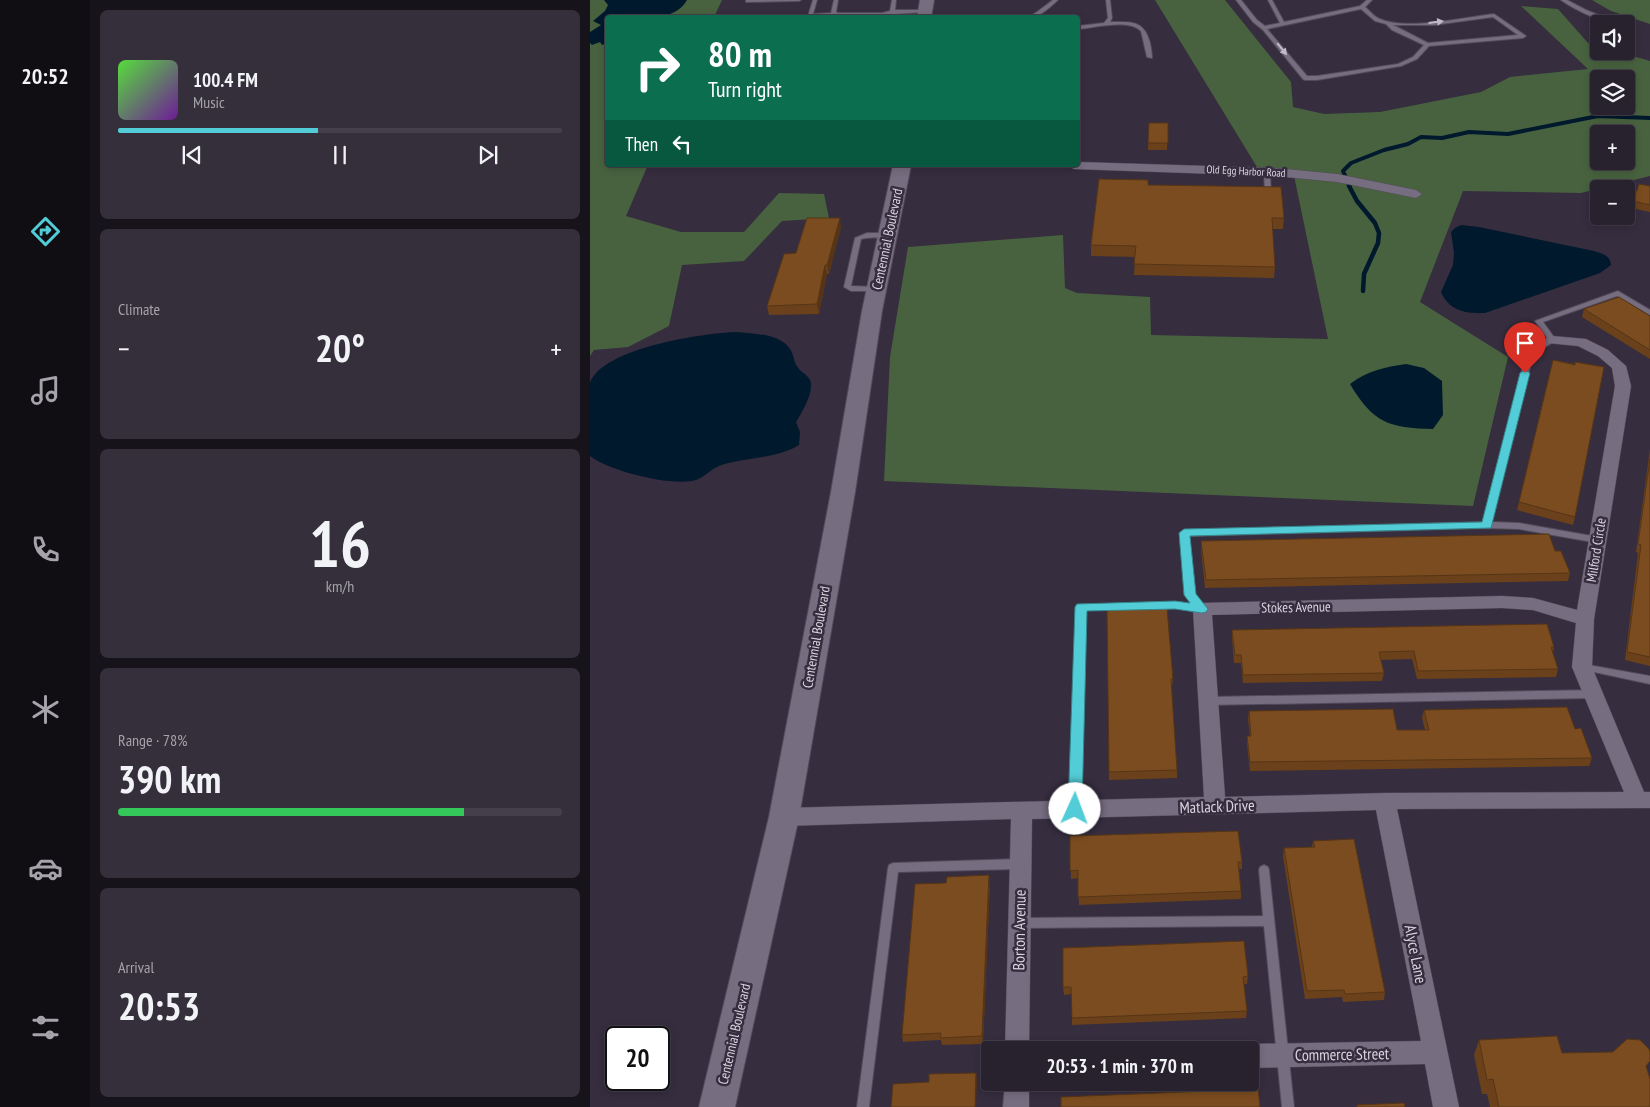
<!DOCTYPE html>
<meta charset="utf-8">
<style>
:root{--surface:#28222f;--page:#342f3b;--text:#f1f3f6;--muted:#a5a4aa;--line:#443f4b;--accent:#52ccd6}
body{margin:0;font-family:"PT Sans Narrow",sans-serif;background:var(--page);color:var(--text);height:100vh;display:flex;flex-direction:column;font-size:19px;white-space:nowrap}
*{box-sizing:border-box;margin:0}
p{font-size:16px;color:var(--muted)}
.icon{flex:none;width:28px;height:28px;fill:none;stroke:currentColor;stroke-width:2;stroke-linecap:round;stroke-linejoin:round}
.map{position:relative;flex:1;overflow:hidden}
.panel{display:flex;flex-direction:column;gap:10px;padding:10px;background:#16131a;width:500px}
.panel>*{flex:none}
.top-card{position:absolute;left:15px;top:15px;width:475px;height:152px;border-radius:5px;box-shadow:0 2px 8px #0003,0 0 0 1px var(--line);background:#0b6e4f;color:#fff;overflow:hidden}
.tools{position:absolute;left:1000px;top:15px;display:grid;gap:10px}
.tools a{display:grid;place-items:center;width:45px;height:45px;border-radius:5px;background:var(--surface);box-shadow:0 2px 8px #0003,0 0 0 1px var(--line);font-size:25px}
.speed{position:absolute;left:15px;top:1026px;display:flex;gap:10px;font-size:25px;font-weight:700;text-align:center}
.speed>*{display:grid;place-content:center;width:65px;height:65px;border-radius:50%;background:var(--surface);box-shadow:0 2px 8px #0003,0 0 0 1px var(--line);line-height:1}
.speed .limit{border:2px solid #111;border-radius:8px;background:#fff;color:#111}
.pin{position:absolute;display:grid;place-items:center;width:42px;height:42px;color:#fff;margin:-51px -21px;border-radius:50% 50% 50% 0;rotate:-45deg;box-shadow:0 0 5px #0007}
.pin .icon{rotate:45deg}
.me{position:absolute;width:55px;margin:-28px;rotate:2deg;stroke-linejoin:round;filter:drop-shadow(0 0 4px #0008)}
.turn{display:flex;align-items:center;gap:18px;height:105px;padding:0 20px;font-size:22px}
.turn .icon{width:65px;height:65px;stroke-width:2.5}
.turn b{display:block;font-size:35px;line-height:42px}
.then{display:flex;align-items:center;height:48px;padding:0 20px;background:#0003;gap:10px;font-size:19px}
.big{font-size:38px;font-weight:700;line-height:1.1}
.panel .card{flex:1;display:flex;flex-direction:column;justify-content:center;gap:8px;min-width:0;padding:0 18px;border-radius:8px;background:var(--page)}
.panel .dial{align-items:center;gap:0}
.dial b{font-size:65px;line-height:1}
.song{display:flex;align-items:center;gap:15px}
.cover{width:60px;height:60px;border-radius:8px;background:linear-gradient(135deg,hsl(110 70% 55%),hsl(280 70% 35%))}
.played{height:5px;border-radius:2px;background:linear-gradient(90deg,var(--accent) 45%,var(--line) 45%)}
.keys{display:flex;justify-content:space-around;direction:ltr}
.heat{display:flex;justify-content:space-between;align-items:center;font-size:28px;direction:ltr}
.charge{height:8px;border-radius:4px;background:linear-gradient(90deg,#34c759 78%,var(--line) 0)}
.trip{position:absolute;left:391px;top:1041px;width:278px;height:50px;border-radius:5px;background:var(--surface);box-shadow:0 2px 8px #0003,0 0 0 1px var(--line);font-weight:700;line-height:50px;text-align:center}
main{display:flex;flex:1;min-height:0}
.tab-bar{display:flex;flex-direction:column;width:90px;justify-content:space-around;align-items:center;background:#100e13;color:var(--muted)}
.tab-bar .icon{width:35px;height:35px}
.tab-bar .current{color:var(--accent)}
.tab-bar b{font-size:22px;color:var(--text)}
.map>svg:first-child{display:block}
.green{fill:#48623f;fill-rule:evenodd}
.water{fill:#00192d}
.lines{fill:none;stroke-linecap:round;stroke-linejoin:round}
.stream-far1{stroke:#00192d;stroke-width:4}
.stream{stroke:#00192d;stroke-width:4.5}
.lane-casing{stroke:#524b59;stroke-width:2}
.street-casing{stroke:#524b59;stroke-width:1}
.secondary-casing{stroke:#524b59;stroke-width:2}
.lane{fill:#776d81;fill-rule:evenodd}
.street{fill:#776d81;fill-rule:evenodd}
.secondary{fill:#776d81;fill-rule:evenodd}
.wall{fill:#6a411b}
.shaded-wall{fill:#563516}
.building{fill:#7b4c1f;stroke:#563516}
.oneway{fill:#c1bbc8}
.route{fill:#52ccd6;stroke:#35858b}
.labels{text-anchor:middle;stroke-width:5;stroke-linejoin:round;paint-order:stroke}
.far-street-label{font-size:11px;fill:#dad5e0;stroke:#362d3f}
.street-label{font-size:14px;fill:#dad5e0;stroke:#362d3f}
.near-street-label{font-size:16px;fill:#dad5e0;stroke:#362d3f}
</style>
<main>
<nav class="tab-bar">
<b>20:52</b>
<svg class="icon current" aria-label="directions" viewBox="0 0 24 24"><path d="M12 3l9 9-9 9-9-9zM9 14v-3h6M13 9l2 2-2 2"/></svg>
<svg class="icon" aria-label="music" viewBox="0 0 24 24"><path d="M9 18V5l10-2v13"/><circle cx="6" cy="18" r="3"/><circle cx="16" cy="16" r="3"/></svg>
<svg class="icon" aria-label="phone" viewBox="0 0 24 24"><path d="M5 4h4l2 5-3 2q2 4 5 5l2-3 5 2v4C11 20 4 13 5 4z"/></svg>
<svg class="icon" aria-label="climate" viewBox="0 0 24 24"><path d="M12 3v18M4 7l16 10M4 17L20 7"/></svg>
<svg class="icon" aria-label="car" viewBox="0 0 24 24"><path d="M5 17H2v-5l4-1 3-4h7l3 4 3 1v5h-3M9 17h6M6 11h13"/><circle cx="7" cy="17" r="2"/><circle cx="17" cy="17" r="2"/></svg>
<svg class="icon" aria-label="filters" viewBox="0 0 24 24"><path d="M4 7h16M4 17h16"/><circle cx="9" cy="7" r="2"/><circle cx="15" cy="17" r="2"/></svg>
</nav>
<section class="panel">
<div class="card">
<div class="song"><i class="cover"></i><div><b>100.4 FM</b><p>Music</p></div></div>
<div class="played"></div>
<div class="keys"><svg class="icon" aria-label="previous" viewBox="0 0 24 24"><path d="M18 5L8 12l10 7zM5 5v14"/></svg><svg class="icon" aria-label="pause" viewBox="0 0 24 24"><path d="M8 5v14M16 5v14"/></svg><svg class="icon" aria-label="next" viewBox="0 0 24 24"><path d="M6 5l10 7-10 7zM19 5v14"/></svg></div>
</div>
<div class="card"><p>Climate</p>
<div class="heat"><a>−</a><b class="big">20°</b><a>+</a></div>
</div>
<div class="card dial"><b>16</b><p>km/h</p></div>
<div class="card"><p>Range · 78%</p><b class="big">390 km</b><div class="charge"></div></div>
<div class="card"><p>Arrival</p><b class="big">20:53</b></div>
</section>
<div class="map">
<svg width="1060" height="1107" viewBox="0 0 1060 1107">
<rect width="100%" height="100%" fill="#362d3f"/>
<!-- green -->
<path class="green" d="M 0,0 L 132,0 L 124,17 L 18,18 L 18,114 L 15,118 L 17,121 L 18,165 L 58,165 L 36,216 L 91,232 L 154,232 L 189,193 L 234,194 L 239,218 L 192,221 L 154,261 L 92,265 L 79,326 L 38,347 L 4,350 L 0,356 Z
M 565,0 L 635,0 L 701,82 L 703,107 L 734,114 L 790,112 L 891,92 L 920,77 L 998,69 L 931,6 L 968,9 L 998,43 L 1009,47 L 1009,51 L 1025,51 L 1060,61 L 1060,176 L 991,193 L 873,191 L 830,302 L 918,357 L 883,506 L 294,481 L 300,357 L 318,247 L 473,235 L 475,288 L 487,293 L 560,297 L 561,335 L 738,339 L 703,171 L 667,167 ZM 1009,79 L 1036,79 L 1036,106 L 1009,106 ZM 1009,134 L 1036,134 L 1036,161 L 1009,161 Z
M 1002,0 L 1060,0 L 1060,24 L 1021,11 Z"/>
<!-- water -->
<path class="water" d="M 14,0 L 97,0 C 84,24 41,18 18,18 L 17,43 L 12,45 L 10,42 L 2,45 L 0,43 L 0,32 L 11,25 L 3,21 L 15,11 L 18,5 Z
M 871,225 L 889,227 L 1004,251 C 1013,254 1020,255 1021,265 L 1010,273 L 895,313 C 877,314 859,311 851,292 L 863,265 L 864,253 L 861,232 L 865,228 Z
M 146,332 C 164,334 189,333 200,349 C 204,354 203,361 207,366 C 210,372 217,374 220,380 C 225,390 212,413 206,422 L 210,432 L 209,445 C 189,457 166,457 143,462 C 137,463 130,465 125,468 C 118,472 114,477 106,480 C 82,487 19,471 0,456 C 0,438 0,420 0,402 C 0,397 0,388 0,383 C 12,348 114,333 146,332 Z
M 816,364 L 834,368 L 852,381 L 853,415 L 843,429 C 799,428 783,423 760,384 C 777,371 795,367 816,364 Z"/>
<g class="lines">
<!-- stream-far1 -->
<path class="stream-far1" d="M 760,187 L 753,171 L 761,163 L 794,150 L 818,144 L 831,137 L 852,138 L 879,132 L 918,134 L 1008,116 L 1060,118"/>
<!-- stream -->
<path class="stream" d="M 759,186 L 767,201 L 785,223 L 789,233 L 788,243 L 774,274 L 773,291"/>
<!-- lane casing -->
<g class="lane-casing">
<path id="lane" d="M 156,0 L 211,0 L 209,1 L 158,2 L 156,2 Z
M 223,0 L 227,0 L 223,14 L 241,13 L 244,0 L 248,0 L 246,12 L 248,13 L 292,13 L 300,11 L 302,0 L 306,0 L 305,10 L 335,10 L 337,11 L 335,12 C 320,13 306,14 291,15 C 268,18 244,16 220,17 L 218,16 Z
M 463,0 L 468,0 C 459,8 449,18 437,18 L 447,12 Z
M 516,0 L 520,0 L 522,18 L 520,22 C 540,22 554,19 560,43 C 561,48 562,53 562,58 L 557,57 L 551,31 C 539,18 503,28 488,29 L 488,26 L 514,23 L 518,18 Z
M 646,0 L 651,0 L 667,20 L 675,26 L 690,23 L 678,0 L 682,0 L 694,22 L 770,6 L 777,0 L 782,0 L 775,7 C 780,11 784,17 790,19 C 817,31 875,17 904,14 L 936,36 L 933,38 L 839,46 L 827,59 L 811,66 L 727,80 L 715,80 L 713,79 L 673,30 L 663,22 ZM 771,9 L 785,21 L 796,24 L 802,30 L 834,45 L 823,57 L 808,64 L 727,76 L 717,76 L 677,29 ZM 903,17 L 928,35 L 838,43 L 803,25 L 844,25 Z
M 971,0 L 977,0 L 996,10 L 1031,24 C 1014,24 985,10 971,0 Z
M 677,170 L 680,172 L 681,195 L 678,197 L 675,195 L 674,172 Z
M 277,233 L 298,233 L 301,235 C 293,239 281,236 271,239 L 261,286 L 286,287 L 289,289 L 286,291 L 261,291 L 254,287 L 265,238 Z
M 1028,291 L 1060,310 L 1060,315 L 1027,296 L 953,322 L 966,340 L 943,355 L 902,522 L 929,523 L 1008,537 L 1011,538 L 1012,540 L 1011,542 L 1008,543 L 929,529 L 897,528 L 599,536 L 604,594 L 615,607 L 617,609 L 615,611 L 612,612 L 585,608 L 495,610 L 490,809 L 489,812 L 485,813 L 481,812 L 480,809 L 486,607 L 488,605 L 585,602 L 603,604 L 595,595 L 590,533 L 594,530 L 893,522 L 936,354 L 958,339 L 945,321 Z
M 993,664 L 1060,676 L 1060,684 L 990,669 L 988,667 L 990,665 Z
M 1004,690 L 1007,691 L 1009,694 L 1007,697 L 1004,698 L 618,705 L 615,704 L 613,701 L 615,698 L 618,697 Z
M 430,859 L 434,861 L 435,864 L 434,867 L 430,869 L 308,872 L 279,1107 L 267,1107 L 298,868 L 299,865 L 303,863 Z
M 674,865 L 678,867 L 679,870 L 704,1107 L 692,1107 L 674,926 L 430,928 L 426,926 L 424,923 L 426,920 L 430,918 L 673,916 L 669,870 L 670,867 Z"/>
</g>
<!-- street casing -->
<g class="street-casing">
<path id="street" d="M 488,162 L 685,168 L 747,174 L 826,190 L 832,194 L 826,198 L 747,182 L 685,176 L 484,169 L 478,165 L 488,165 Z
M 962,336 L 996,339 L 1018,350 L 1036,366 L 1041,386 L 1004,619 L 1002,667 L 1054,792 L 1060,792 L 1060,808 L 807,809 L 869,1107 L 843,1107 L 835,1064 L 660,1068 L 660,1050 L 650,1050 L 660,1044 L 831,1041 L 786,810 L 442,819 L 439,1050 L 415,1050 L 421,819 L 194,826 L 187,823 L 183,817 L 187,811 L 194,808 L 614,797 L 603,609 L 606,604 L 612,603 L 912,596 L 943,598 L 987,610 L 1025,386 L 1022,368 L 1008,356 L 988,346 L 957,343 L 955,340 L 957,337 ZM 912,608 L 943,610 L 986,623 L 982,667 L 1034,792 L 795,793 L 635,797 L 622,615 Z
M 415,1082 L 439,1082 L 439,1107 L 413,1107 Z"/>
</g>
<!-- secondary casing -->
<g class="secondary-casing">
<path id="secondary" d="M 330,0 L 344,0 L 341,18 L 327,18 Z
M 303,165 L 321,165 L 292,311 L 265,492 L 209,817 L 145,1107 L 109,1107 L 179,817 L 241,492 L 272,311 Z"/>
</g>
<!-- lane -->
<use href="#lane" class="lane"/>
<!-- street -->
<use href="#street" class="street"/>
<!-- secondary -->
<use href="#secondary" class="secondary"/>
</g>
<!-- wall -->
<path class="wall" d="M 559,123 L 578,123 L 577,150 L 558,150 Z
M 558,185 L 694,218 L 693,229 L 682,229 L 685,267 L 684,278 L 544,275 L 545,257 L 501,256 L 501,245 Z
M 1060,186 L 1060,212 L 1041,208 L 1043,201 Z
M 251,227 L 239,274 L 237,274 L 229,314 L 179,315 L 177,306 L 206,253 Z
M 994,309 L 1060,316 L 1060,359 L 992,317 Z
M 963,360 L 985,364 L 985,517 L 983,525 L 927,510 Z
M 1060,449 L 1060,666 L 1035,660 L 1048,553 L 1046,552 Z
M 611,541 L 965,551 L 980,573 L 978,581 L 615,588 L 611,549 Z
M 517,609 L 583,679 L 582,687 L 581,687 L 587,770 L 587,778 L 519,780 Z
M 642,630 L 964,647 L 963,653 L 968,669 L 966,677 L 827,679 L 822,659 L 791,660 L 794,673 L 792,681 L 653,683 L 651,663 L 644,663 L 642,638 Z
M 834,710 L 985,729 L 1002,758 L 999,766 L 660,771 L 657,744 L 657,736 L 660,736 L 658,719 L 659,711 L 807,730 L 835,730 L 832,718 Z
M 480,836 L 652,862 L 652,869 L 649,869 L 651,891 L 651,899 L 489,905 L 488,878 L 481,879 Z
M 723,841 L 795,992 L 794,1000 L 753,1002 L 752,997 L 715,999 L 693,856 L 694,848 L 722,847 Z
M 400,883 L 393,1044 L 352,1045 L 351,1040 L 313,1042 L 312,1035 Z
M 658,976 L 657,984 L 654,984 L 657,1011 L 656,1018 L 482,1025 L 482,994 L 474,995 L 473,987 Z
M 889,1040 L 972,1053 L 1057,1068 L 1060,1107 L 900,1107 L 897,1094 L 892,1094 L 884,1055 Z"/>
<!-- shaded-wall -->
<path class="shaded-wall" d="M 250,218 L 251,227 L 239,274 L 237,265 Z
M 235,265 L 237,274 L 229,314 L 227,304 Z
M 399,875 L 400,883 L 393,1044 L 392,1036 Z
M 386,1073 L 387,1080 L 386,1107 L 385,1107 Z"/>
<!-- building -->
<path class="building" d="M 559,123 L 578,123 L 578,143 L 558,143 Z
M 509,179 L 558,180 L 558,185 L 691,187 L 694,218 L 682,218 L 685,267 L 544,264 L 546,246 L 501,245 Z
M 1049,184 L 1060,186 L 1060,205 L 1043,201 Z
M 217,218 L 250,218 L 237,265 L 235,265 L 227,304 L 177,306 L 194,254 L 206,253 Z
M 1029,297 L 1060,316 L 1060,350 L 994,309 Z
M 963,360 L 985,365 L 985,362 L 1014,367 L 985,517 L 929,502 Z
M 1060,459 L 1060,657 L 1037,652 L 1051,545 L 1048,544 Z
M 959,534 L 965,551 L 971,551 L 980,573 L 616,580 L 611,541 Z
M 577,608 L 583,679 L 581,679 L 587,770 L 519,772 L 517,609 Z
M 957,624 L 964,647 L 961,647 L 968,669 L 828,671 L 824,651 L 789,652 L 794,673 L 653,675 L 651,655 L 645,655 L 642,630 Z
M 977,707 L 985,729 L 991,728 L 1002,758 L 660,762 L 657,736 L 661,736 L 659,711 L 803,709 L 807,730 L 839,730 L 834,710 Z
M 648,831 L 652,862 L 648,862 L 651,891 L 488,897 L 488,870 L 480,871 L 480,836 Z
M 764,839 L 795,992 L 755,994 L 754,990 L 717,991 L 694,848 L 725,847 L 723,841 Z
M 399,875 L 392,1036 L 350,1038 L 351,1033 L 312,1035 L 325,884 L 356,883 L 357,877 Z
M 654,941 L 658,976 L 653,977 L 657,1011 L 482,1018 L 481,987 L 473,987 L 473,948 Z
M 967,1036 L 972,1053 L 1023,1052 L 1037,1039 L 1050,1040 L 1059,1049 L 1060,1052 L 1060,1061 L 1056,1066 L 1060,1079 L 1060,1107 L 909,1107 L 903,1079 L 897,1080 L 889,1040 Z
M 386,1073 L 385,1107 L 301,1107 L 303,1084 L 339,1082 L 339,1074 Z
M 668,1089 L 670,1107 L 471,1107 L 471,1097 Z
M 814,1103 L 815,1107 L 767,1107 L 767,1105 Z"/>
<!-- one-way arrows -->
<defs><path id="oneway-solid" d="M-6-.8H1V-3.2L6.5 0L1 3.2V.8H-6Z" transform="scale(1.25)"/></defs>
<g class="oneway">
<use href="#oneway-solid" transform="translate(846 22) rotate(-7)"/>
<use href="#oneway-solid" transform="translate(692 49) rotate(51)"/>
</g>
<!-- route -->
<path class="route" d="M 935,370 L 940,373 L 901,528 L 600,536 L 606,594 L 618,609 L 616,612 L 612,613 L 585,609 L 497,611 L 492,809 L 490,813 L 485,815 L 480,813 L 478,809 L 485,607 L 487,604 L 585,601 L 600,603 L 594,595 L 589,533 L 594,529 L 892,522 L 930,373 Z"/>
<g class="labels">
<!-- far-street labels -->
<g class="far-street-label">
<text transform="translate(656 171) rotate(3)" y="4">Old Egg Harbor Road</text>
</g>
<!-- street labels -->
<g class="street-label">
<text transform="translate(297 239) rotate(-78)" y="5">Centennial Boulevard</text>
<text transform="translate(1006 550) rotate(-81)" y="5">Milford Circle</text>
<text transform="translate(706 607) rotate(-1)" y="5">Stokes Avenue</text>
<text transform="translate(226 637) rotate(-80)" y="5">Centennial Boulevard</text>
<text transform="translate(144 1034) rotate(-77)" y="5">Centennial Boulevard</text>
</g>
<!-- near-street labels -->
<g class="near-street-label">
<text transform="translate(627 806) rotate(-2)" y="6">Matlack Drive</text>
<text transform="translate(429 930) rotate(-89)" y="6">Borton Avenue</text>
<text transform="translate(826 954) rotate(79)" y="6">Alyce Lane</text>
<text transform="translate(752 1054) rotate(-1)" y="6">Commerce Street</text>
</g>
</g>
</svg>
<div class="tools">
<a><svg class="icon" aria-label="sound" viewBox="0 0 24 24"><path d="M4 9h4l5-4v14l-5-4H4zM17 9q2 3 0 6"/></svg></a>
<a><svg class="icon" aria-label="layers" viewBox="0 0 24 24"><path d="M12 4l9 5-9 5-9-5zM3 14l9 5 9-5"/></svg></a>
<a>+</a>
<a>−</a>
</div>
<div class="speed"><div class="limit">20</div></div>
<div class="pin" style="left:935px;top:373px;background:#d93025"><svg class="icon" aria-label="arrive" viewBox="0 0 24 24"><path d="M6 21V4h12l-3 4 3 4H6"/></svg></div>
<svg class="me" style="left:485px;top:809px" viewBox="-20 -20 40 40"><circle r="19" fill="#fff"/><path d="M0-13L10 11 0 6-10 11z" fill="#52ccd6"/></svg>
<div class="trip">20:53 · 1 min · 370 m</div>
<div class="top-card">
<div class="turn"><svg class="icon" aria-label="right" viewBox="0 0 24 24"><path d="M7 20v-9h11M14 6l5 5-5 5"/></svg><div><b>80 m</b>Turn right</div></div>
<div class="then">Then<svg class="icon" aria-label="left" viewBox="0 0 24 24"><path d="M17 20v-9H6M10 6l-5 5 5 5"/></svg></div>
</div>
</div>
</main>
